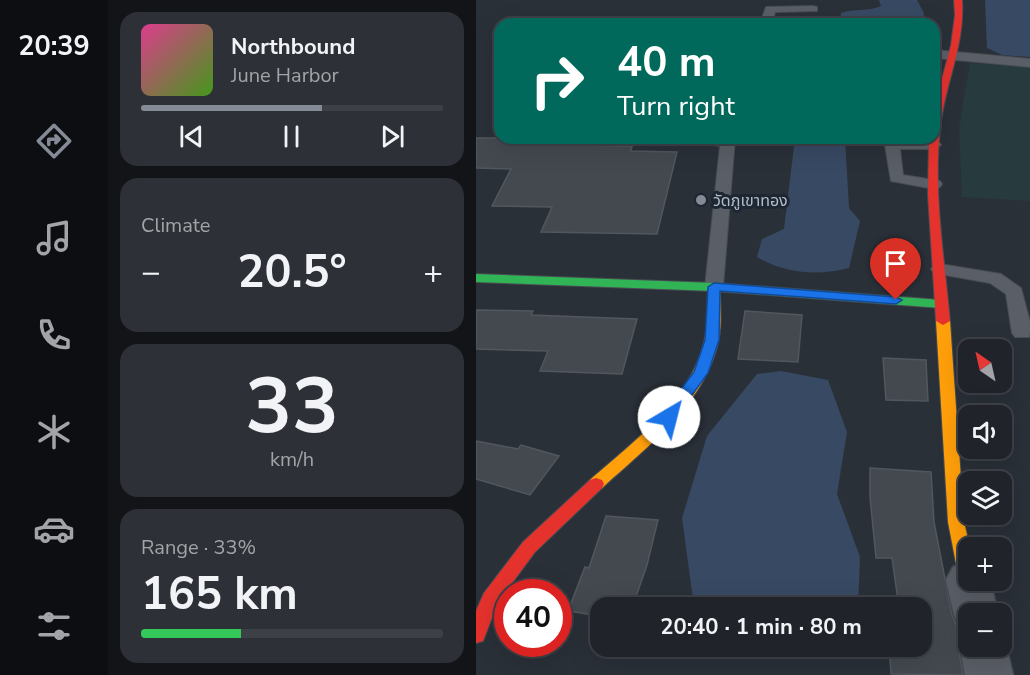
<!DOCTYPE html>
<meta charset="utf-8">
<style>
:root{--surface:#20242a;--page:#2d3036;--text:#f1f3f6;--muted:#a2a4a8;--line:#3d4147;--accent:#848b96}
body{margin:0;font-family:"Nunito Sans","Noto Sans Thai",sans-serif;background:var(--page);color:var(--text);height:100vh;display:flex;flex-direction:column;font-size:22px;white-space:nowrap}
*{box-sizing:border-box;margin:0}
p{font-size:20px;color:var(--muted)}
.icon{flex:none;width:33px;height:33px;fill:none;stroke:currentColor;stroke-width:2;stroke-linecap:round;stroke-linejoin:round}
.map{position:relative;flex:1;overflow:hidden}
.panel{display:flex;flex-direction:column;gap:12px;padding:12px;background:#121417;width:368px}
.panel>*{flex:none}
.banner{position:absolute;left:18px;top:18px;width:446px;height:126px;border-radius:18px;box-shadow:0 6px 24px #0002,0 0 0 2px var(--line);background:#00695c;color:#fff;overflow:hidden}
.needle{width:39px;rotate:326deg}
.controls{position:absolute;left:482px;top:339px;display:grid;gap:12px}
.controls a{display:grid;place-items:center;width:54px;height:54px;border-radius:12px;background:var(--surface);box-shadow:0 6px 24px #0002,0 0 0 2px var(--line);font-size:30px}
.speed{position:absolute;left:18px;top:579px;display:flex;gap:12px;font-size:30px;font-weight:700;text-align:center}
.speed>*{display:grid;place-content:center;width:78px;height:78px;border-radius:50%;background:var(--surface);box-shadow:0 6px 24px #0002,0 0 0 2px var(--line);line-height:1}
.speed .limit{border:9px solid #d22;background:#fff;color:#111}
.pin{position:absolute;display:grid;place-items:center;width:51px;height:51px;color:#fff;margin:-62px -26px;border-radius:50% 50% 50% 0;rotate:-45deg;box-shadow:0 0 6px #0007}
.pin .icon{rotate:45deg}
.me{position:absolute;width:66px;margin:-33px;rotate:37deg;stroke-linejoin:round;filter:drop-shadow(0 0 4px #0008)}
.turn{display:flex;align-items:center;gap:21px;height:126px;padding:0 24px;font-size:27px}
.turn .icon{width:78px;height:78px;stroke-width:2.5}
.turn b{display:block;font-size:42px;line-height:51px}
.big{font-size:45px;font-weight:700;line-height:1.1}
.panel .tile{flex:1;display:flex;flex-direction:column;justify-content:center;gap:9px;min-width:0;padding:0 21px;border-radius:18px;background:var(--page)}
.panel .dial{align-items:center;gap:0}
.dial b{font-size:78px;line-height:1}
.song{display:flex;align-items:center;gap:18px}
.cover{width:72px;height:72px;border-radius:9px;background:linear-gradient(135deg,hsl(330 70% 55%),hsl(100 70% 35%))}
.played{height:6px;border-radius:3px;background:linear-gradient(90deg,var(--accent) 60%,var(--line) 60%)}
.keys{display:flex;justify-content:space-around;direction:ltr}
.heat{display:flex;justify-content:space-between;align-items:center;font-size:33px;direction:ltr}
.charge{height:9px;border-radius:4px;background:linear-gradient(90deg,#34c759 33%,var(--line) 0)}
.trip{position:absolute;left:114px;top:597px;width:342px;height:60px;border-radius:18px;background:var(--surface);box-shadow:0 6px 24px #0002,0 0 0 2px var(--line);font-weight:700;line-height:60px;text-align:center}
main{display:flex;flex:1;min-height:0}
.dock{display:flex;flex-direction:column;width:108px;justify-content:space-around;align-items:center;background:#0d0e11;color:var(--muted)}
.dock .icon{width:42px;height:42px}
.dock .selected{color:var(--accent)}
.dock b{font-size:27px;color:var(--text)}
.map>svg:first-child{display:block}
.green{fill:#273a3e}
.water{fill:#384963}
.building{fill:#444950;stroke:#52575f;stroke-width:1.5}
.lines{fill:none;stroke-linecap:round;stroke-linejoin:round}
.lane-casing{stroke:#484c53;stroke-width:2}
.street-casing{stroke:#484c53;stroke-width:3}
.fast-casing{stroke:#484c53;stroke-width:2}
.slow-casing{stroke:#484c53;stroke-width:2}
.jam-casing{stroke:#484c53;stroke-width:2}
.lane{fill:#5a5e66;fill-rule:evenodd}
.street{fill:#5a5e66;fill-rule:evenodd}
.fast{fill:#30b455;fill-rule:evenodd}
.slow{fill:#ff9f0a;fill-rule:evenodd}
.jam{fill:#e5322d;fill-rule:evenodd}
.route{fill:#1a73e8;stroke:#114b97;stroke-width:1.5}
.poi-dot{fill:#848b96;stroke:#1d2633;stroke-width:2}
.labels{text-anchor:middle;stroke-width:6;stroke-linejoin:round;paint-order:stroke}
.poi-label{font-size:16px;fill:#b4bcc9;stroke:#1d2633;text-anchor:start}
</style>
<main>
<nav class="dock">
<b>20:39</b>
<svg class="icon selected" aria-label="directions" viewBox="0 0 24 24"><path d="M12 3l9 9-9 9-9-9zM9 14v-3h6M13 9l2 2-2 2"/></svg>
<svg class="icon" aria-label="music" viewBox="0 0 24 24"><path d="M9 18V5l10-2v13"/><circle cx="6" cy="18" r="3"/><circle cx="16" cy="16" r="3"/></svg>
<svg class="icon" aria-label="phone" viewBox="0 0 24 24"><path d="M5 4h4l2 5-3 2q2 4 5 5l2-3 5 2v4C11 20 4 13 5 4z"/></svg>
<svg class="icon" aria-label="climate" viewBox="0 0 24 24"><path d="M12 3v18M4 7l16 10M4 17L20 7"/></svg>
<svg class="icon" aria-label="car" viewBox="0 0 24 24"><path d="M5 17H2v-5l4-1 3-4h7l3 4 3 1v5h-3M9 17h6M6 11h13"/><circle cx="7" cy="17" r="2"/><circle cx="17" cy="17" r="2"/></svg>
<svg class="icon" aria-label="filters" viewBox="0 0 24 24"><path d="M4 7h16M4 17h16"/><circle cx="9" cy="7" r="2"/><circle cx="15" cy="17" r="2"/></svg>
</nav>
<section class="panel">
<div class="tile">
<div class="song"><i class="cover"></i><div><b>Northbound</b><p>June Harbor</p></div></div>
<div class="played"></div>
<div class="keys"><svg class="icon" aria-label="previous" viewBox="0 0 24 24"><path d="M18 5L8 12l10 7zM5 5v14"/></svg><svg class="icon" aria-label="pause" viewBox="0 0 24 24"><path d="M8 5v14M16 5v14"/></svg><svg class="icon" aria-label="next" viewBox="0 0 24 24"><path d="M6 5l10 7-10 7zM19 5v14"/></svg></div>
</div>
<div class="tile"><p>Climate</p>
<div class="heat"><a>−</a><b class="big">20.5°</b><a>+</a></div>
</div>
<div class="tile dial"><b>33</b><p>km/h</p></div>
<div class="tile"><p>Range · 33%</p><b class="big">165 km</b><div class="charge"></div></div>
</section>
<div class="map">
<svg width="555" height="675" viewBox="0 0 555 675">
<rect width="100%" height="100%" fill="#2a3038"/>
<!-- green -->
<path class="green" d="M 494,63 L 554,66 L 554,201 L 486,197 L 483,127 Z"/>
<!-- water -->
<path class="water" d="M 403,0 L 441,0 L 448,13 L 447,24 L 364,24 L 365,13 C 378,8 392,12 405,6 Z
M 509,0 L 554,0 L 554,57 L 526,55 L 511,48 Z
M 319,138 L 369,138 L 373,208 L 384,221 L 373,268 C 342,276 309,274 281,257 L 286,239 L 308,229 Z
M 305,371 L 352,380 L 371,432 L 361,494 L 384,557 L 382,607 L 218,607 L 206,518 L 231,436 L 281,374 Z"/>
<!-- building -->
<path class="building" d="M 0,138 L 94,138 L 91,145 L 156,146 L 155,151 L 201,152 L 181,234 L 65,232 L 76,207 L 16,206 L 35,169 L 0,168 Z
M 0,310 L 57,311 L 55,315 L 161,319 L 146,374 L 64,371 L 72,351 L 0,349 Z
M 269,311 L 326,315 L 322,362 L 262,359 Z
M 407,358 L 450,360 L 452,401 L 410,400 Z
M 0,441 L 42,449 L 45,445 L 83,456 L 54,495 L 0,479 Z
M 394,468 L 455,472 L 458,522 L 476,615 L 482,629 L 485,631 L 486,637 L 482,646 L 487,675 L 415,674 L 413,646 L 446,646 L 446,608 L 423,608 L 416,558 L 400,558 L 394,497 Z
M 130,516 L 182,520 L 171,565 L 156,608 L 124,608 L 124,616 L 92,611 L 109,567 L 113,568 Z"/>
<g class="lines">
<!-- lane casing -->
<g class="lane-casing">
<path id="lane" d="M 337,6 L 341,7 L 341,11 L 299,12 L 296,24 L 284,24 L 290,7 Z
M 458,50 L 555,59 L 555,67 L 458,58 Z
M 210,138 L 259,138 L 247,287 L 244,291 L 232,291 L 229,287 L 244,146 L 217,142 Z
M 416,141 L 463,142 L 465,145 L 458,149 L 424,149 L 427,175 L 464,181 L 466,184 L 464,187 L 458,189 L 415,181 L 409,145 Z
M 464,264 L 525,274 L 545,288 L 555,326 L 553,337 L 539,337 L 536,333 L 530,294 L 514,283 L 458,273 L 455,269 L 458,265 Z"/>
</g>
<!-- street casing -->
<g class="street-casing">
<path id="street" d="M 492,562 L 492,580 L 514,580 L 522,614 L 492,614 L 492,630 L 484,628 L 478,614 L 470,580 L 477,567 Z
M 492,631 L 492,646 L 525,646 L 525,635 L 530,646 L 537,675 L 489,675 L 484,646 Z"/>
</g>
<!-- fast casing -->
<g class="fast-casing">
<path id="fast" d="M 0,274 L 238,283 L 465,300 L 471,304 L 465,308 L 238,291 L 0,282 Z"/>
</g>
<!-- slow casing -->
<g class="slow-casing">
<path id="slow" d="M 238,283 L 244,287 C 244,304 246,321 243,338 C 231,402 171,447 126,488 L 120,490 L 114,488 L 112,484 L 114,480 C 158,441 217,399 229,338 C 233,321 231,304 232,287 Z
M 467,317 L 474,321 L 488,522 L 494,548 L 492,548 L 492,580 L 500,580 L 498,584 L 492,586 L 486,584 L 483,579 L 472,522 L 460,321 Z"/>
</g>
<!-- jam casing -->
<g class="jam-casing">
<path id="jam" d="M 478,0 L 486,0 C 489,43 471,79 465,121 C 456,186 468,255 474,321 L 467,325 L 460,321 L 452,195 L 453,138 L 458,138 L 458,109 L 475,45 L 479,15 Z
M 120,478 L 126,480 L 128,484 L 126,488 L 59,552 L 22,602 L 7,641 L 0,643 L 0,611 L 8,593 L 47,542 L 114,480 Z"/>
</g>
<!-- lane -->
<use href="#lane" class="lane"/>
<!-- street -->
<use href="#street" class="street"/>
<!-- fast -->
<use href="#fast" class="fast"/>
<!-- slow -->
<use href="#slow" class="slow"/>
<!-- jam -->
<use href="#jam" class="jam"/>
</g>
<!-- route -->
<path class="route" d="M 238,283 L 420,297 L 426,300 L 420,304 L 244,291 L 243,340 L 232,373 L 198,420 L 187,420 L 185,417 L 187,413 L 218,372 L 229,340 L 232,287 Z"/>
<!-- markers -->
<circle class="poi-dot" cx="225" cy="200" r="6"/>
<g class="labels">
<!-- poi labels -->
<g class="poi-label">
<text x="237" y="206">วัดภูเขาทอง</text>
</g>
</g>
</svg>
<div class="controls">
<a><svg class="needle" viewBox="-14 -14 28 28"><path d="M0-13l5 13h-10z" fill="#e53935"/><path d="M0 13l5-13h-10z" fill="#a2a4a8"/></svg></a>
<a><svg class="icon" aria-label="sound" viewBox="0 0 24 24"><path d="M4 9h4l5-4v14l-5-4H4zM17 9q2 3 0 6"/></svg></a>
<a><svg class="icon" aria-label="layers" viewBox="0 0 24 24"><path d="M12 4l9 5-9 5-9-5zM3 14l9 5 9-5"/></svg></a>
<a>+</a>
<a>−</a>
</div>
<div class="speed"><div class="limit">40</div></div>
<div class="pin" style="left:420px;top:300px;background:#d93025"><svg class="icon" aria-label="arrive" viewBox="0 0 24 24"><path d="M6 21V4h12l-3 4 3 4H6"/></svg></div>
<svg class="me" style="left:193px;top:417px" viewBox="-20 -20 40 40"><circle r="19" fill="#fff"/><path d="M0-13L10 11 0 6-10 11z" fill="#1a73e8"/></svg>
<div class="trip">20:40 · 1 min · 80 m</div>
<div class="banner">
<div class="turn"><svg class="icon" aria-label="right" viewBox="0 0 24 24"><path d="M7 20v-9h11M14 6l5 5-5 5"/></svg><div><b>40 m</b>Turn right</div></div>
</div>
</div>
</main>
